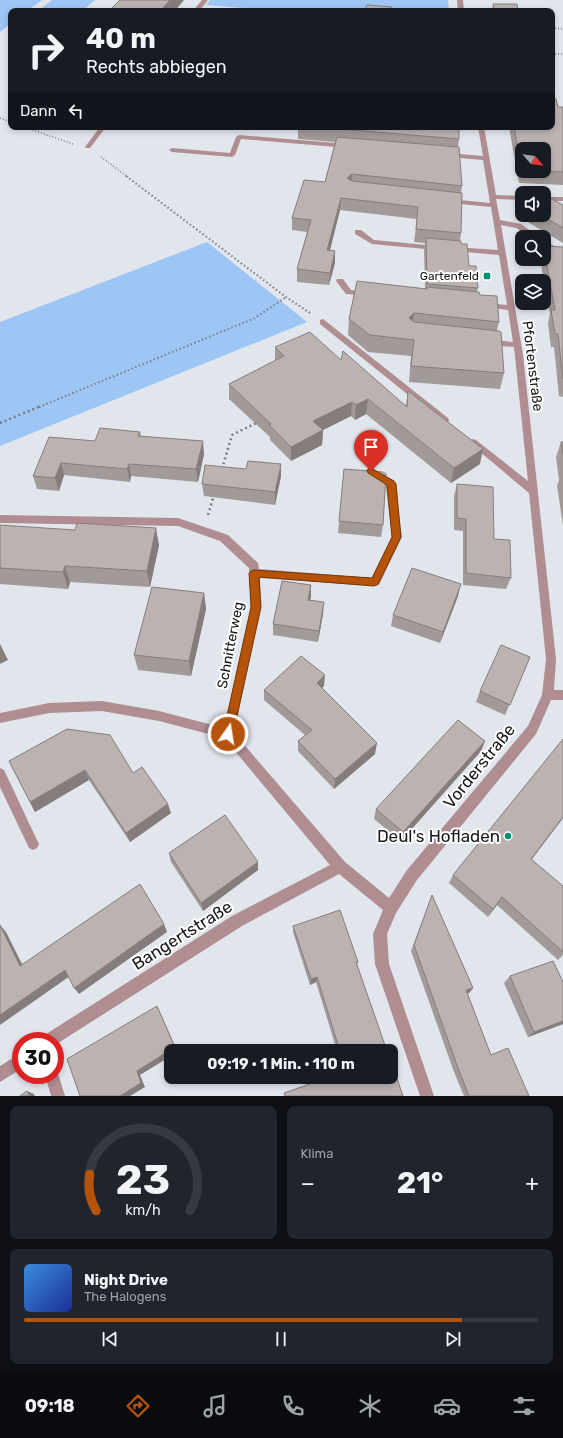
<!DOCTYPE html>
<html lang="de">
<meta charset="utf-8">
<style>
:root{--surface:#171b24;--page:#20242c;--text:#f1f3f6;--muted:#9ea1a6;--line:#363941;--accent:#b45309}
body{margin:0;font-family:Rubik,sans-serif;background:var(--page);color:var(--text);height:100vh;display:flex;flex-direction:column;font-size:15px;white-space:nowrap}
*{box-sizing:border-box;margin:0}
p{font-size:13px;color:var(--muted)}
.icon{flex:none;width:22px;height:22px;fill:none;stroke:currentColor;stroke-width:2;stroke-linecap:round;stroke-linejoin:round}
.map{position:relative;height:1096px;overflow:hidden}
.panel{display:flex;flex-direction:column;gap:10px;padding:10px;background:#0d0f14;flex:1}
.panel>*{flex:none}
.top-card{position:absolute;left:8px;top:8px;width:547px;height:122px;border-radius:8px;box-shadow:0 2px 6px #0003;background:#171b24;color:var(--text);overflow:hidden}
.needle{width:26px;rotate:118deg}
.fabs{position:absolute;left:515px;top:142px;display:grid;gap:8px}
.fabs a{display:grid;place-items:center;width:36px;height:36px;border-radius:8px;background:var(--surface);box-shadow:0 2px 6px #0003;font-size:20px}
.speed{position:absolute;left:12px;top:1032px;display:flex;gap:8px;font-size:20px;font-weight:700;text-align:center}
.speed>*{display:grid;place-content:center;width:52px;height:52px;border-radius:50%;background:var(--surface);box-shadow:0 2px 6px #0003;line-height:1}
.speed .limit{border:6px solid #d22;background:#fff;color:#111}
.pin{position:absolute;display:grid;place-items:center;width:34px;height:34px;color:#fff;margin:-41px -17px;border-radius:50% 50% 50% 0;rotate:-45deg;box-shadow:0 0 4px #0007}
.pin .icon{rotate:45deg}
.me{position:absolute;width:44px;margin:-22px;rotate:13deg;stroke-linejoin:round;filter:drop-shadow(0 0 3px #0008)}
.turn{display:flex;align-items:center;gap:14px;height:84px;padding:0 12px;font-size:18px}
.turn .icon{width:52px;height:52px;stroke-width:2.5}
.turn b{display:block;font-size:28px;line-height:34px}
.then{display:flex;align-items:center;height:38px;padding:0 12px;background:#0003;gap:8px;font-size:15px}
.big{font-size:30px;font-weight:700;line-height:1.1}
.panel .tile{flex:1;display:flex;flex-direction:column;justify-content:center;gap:6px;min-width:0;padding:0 14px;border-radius:8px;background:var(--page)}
.panel .dial{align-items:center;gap:0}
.dial svg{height:104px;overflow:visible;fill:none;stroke:var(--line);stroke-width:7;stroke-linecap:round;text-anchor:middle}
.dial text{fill:var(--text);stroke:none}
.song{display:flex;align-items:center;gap:12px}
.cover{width:48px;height:48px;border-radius:6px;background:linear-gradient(135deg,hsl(210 70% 55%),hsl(230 70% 35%))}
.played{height:4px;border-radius:2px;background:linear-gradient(90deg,var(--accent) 85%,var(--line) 85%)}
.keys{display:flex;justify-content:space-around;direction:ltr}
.heat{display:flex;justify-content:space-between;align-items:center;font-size:22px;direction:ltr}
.panel .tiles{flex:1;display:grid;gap:10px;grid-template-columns:1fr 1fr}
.tile:last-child{grid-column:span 2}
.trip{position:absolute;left:164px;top:1044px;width:234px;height:40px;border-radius:8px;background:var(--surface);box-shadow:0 2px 6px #0003;font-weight:700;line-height:40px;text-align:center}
.tab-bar{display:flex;height:64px;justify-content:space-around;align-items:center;background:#090b0e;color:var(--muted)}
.tab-bar .icon{width:28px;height:28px}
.tab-bar .current{color:var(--accent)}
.tab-bar b{font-size:18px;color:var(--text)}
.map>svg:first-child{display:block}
.green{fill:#9dc6f5}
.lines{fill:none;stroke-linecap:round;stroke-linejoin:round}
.path-far2{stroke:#787c80;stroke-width:1.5;stroke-dasharray:1 2;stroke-linecap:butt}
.path-far1{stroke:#787c80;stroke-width:2;stroke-dasharray:1.5 2.5;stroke-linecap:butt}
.path{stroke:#787c80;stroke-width:2.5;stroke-dasharray:2 3;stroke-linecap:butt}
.minor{fill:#af8d91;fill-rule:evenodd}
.wall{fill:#a29a98;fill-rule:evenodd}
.shaded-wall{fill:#847d7c}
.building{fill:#bcb3b1;stroke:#847d7c}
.route{fill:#b45309;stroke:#753606}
.poi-dot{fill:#0a8f77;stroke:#fff;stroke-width:1.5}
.labels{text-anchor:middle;stroke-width:4;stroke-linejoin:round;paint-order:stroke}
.far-poi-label{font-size:12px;fill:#16181a;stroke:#fff;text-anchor:end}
.street-label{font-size:14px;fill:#16181a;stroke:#fff}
.near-street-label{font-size:17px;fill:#16181a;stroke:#fff}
.near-poi-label{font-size:17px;fill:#16181a;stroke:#fff;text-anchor:end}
</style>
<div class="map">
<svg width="563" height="1096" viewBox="0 0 563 1096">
<rect width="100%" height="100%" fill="#e0e6ec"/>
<!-- green -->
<path class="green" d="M 0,0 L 42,0 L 27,11 L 11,11 L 11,23 L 0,32 Z
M 52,0 L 95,0 L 82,11 L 38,11 Z
M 210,0 L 448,0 L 449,11 L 282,11 L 206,5 Z
M 207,242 L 307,322 L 0,446 L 0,322 Z"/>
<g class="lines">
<!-- path-far2 -->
<path class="path-far2" d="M 552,28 L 563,29
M 552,54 L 563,54
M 552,90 L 555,102
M 0,118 L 11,122
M 24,127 L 73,144
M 101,157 L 128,177"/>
<!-- path-far1 -->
<path class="path-far1" d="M 126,176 L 286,297 L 310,313
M 39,407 L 255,318 L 286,297"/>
<!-- path -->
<path class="path" d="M 0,423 L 41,406
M 222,469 L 232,435 L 258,422
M 208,515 L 214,495"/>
<!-- minor -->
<path class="minor" d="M 202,0 L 208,0 L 199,11 L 193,11 Z
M 457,0 L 463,0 L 464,11 L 458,11 Z
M 100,127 L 106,127 L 90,148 L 86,148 L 85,147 Z
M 478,127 L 484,127 L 496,195 L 522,196 L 522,200 L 496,199 L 500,220 L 521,224 L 539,237 L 530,237 L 516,228 L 501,225 L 523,355 L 556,659 L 554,690 L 563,690 L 563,700 L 551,700 L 536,734 L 417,880 L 396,913 L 387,934 L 389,964 L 434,1096 L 420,1096 L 375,964 L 373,934 L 383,910 L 339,874 L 242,926 L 55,1045 L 55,1041 L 41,1041 L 43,1036 L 232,916 L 330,865 L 224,738 L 159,721 L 102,711 L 49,713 L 0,723 L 0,713 L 49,703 L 102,701 L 159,711 L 224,728 L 251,607 L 249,568 L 220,541 L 178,526 L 0,523 L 0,515 L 178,518 L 228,535 L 258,563 L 259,569 L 372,578 L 392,537 L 386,486 L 370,473 L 375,470 L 394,482 L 402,537 L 379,585 L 375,586 L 260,578 L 261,607 L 234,733 L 345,862 L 389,898 L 407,870 L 528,726 L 542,695 L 546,659 L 529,493 L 468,442 L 473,439 L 476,440 L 528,481 L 514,347 L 489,345 L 485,342 L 489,339 L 513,342 L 508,310 L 485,307 L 481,305 L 485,303 L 507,305 L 499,255 L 454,251 L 450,249 L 454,247 L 498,250 L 491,207 L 450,203 L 447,201 L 450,199 L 490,203 L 483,160 L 448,157 L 445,155 L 448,153 L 483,156 Z
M 239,135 L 348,144 L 351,146 L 348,148 L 241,139 L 235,155 L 232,157 L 172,152 L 169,150 L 172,148 L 230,153 L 236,137 Z
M 544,197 L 563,197 L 563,201 L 544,201 Z
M 355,230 L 361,230 L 374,240 L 436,246 L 440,248 L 436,250 L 372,244 L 355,234 Z
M 544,240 L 563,251 L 563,256 L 544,245 Z
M 337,279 L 343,279 L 351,290 L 368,292 L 372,294 L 368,296 L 346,294 L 336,281 Z
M 323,319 L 448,418 L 449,420 L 448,422 L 442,422 L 320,324 L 320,320 Z
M 0,768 L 4,770 L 37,840 L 39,844 L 37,848 L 33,850 L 29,848 L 0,787 Z
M 21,1053 L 21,1069 L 0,1082 L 0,1066 Z
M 55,1069 L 57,1070 L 65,1096 L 51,1096 L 45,1075 L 55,1075 Z"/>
</g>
<!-- wall -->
<path class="wall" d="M 493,4 L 518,11 L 492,11 Z
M 553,98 L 558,107 L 563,107 L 563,185 L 519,183 L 509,127 L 552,127 ZM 522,149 L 544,171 L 522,171 Z
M 298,127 L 459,127 L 459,139 L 458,147 L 462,186 L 461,193 L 461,233 L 460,241 L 478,288 L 477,292 L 499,322 L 497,330 L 504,373 L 500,389 L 409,382 L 411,356 L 368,352 L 348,335 L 349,319 L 425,288 L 424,250 L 425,243 L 414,242 L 417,219 L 340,210 L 330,250 L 335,251 L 335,263 L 329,285 L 297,282 L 297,269 L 307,232 L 292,230 L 292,218 L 325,182 L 335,142 L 298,139 Z
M 522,198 L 522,215 L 544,215 L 563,205 L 563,243 L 516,215 L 519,203 Z
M 544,246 L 563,247 L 563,397 L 559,396 L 554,347 L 551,347 L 548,323 L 550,314 L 540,259 L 544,259 Z
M 275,347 L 341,360 L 406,406 L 408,391 L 480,464 L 451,483 L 366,414 L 355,420 L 351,416 L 323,430 L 322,445 L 291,461 L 270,440 L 270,437 L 229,399 L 229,384 L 275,361 Z
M 140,432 L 141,436 L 204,454 L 198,482 L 131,476 L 130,482 L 64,475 L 59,491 L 37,489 L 33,476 L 95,441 Z
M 561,442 L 563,442 L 563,525 L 557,486 L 559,480 L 556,457 Z
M 344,469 L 383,525 L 381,537 L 338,533 Z
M 281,476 L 275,505 L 204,496 L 202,484 Z
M 457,484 L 494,539 L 511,578 L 506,589 L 463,585 L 463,531 L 454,530 L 454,496 Z
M 0,525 L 159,545 L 150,587 L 70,582 L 68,589 L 0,584 Z
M 311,585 L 310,600 L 323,614 L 318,642 L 273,635 L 273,624 Z
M 204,593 L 206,609 L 191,676 L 138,670 L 134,655 Z
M 458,596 L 440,643 L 391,626 L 393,615 Z
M 530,657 L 505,715 L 476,702 L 480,691 Z
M 324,686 L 322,688 L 375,754 L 334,789 L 298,751 L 298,741 L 305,735 L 264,700 L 264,690 Z
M 563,739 L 563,818 L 531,859 L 563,886 L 563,955 L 558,960 L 497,905 L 488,917 L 449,883 L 453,875 Z
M 485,741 L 481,751 L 401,841 L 374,819 L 376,809 Z
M 9,761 L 133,773 L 171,813 L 130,842 L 89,780 L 35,812 Z
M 169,853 L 258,862 L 258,870 L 203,911 L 171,862 Z
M 432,895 L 473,988 L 469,993 L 467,994 L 491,1055 L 529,1096 L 464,1096 L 454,1072 L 411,951 Z
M 293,926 L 358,962 L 357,965 L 387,1051 L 337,1051 L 316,982 L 310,985 L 293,932 Z
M 510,976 L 563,1024 L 528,1037 L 504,983 Z"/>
<!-- shaded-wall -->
<path class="shaded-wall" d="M 170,0 L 184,0 L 175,11 L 160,11 Z
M 352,174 L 351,187 L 347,178 Z
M 341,198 L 340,210 L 327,262 L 327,250 Z
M 335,251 L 335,263 L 329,285 L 330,273 Z
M 414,313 L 412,330 L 409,318 Z
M 368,399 L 366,414 L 355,420 L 356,405 Z
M 352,402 L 351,416 L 323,430 L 322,445 L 291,461 L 291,447 L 313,421 Z
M 203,441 L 204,454 L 198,482 L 196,469 Z
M 483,449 L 480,464 L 451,483 L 454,468 Z
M 61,463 L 64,475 L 59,491 L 55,478 Z
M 129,464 L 131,476 L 130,482 L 127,469 Z
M 281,464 L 281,476 L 275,505 L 275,492 Z
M 156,528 L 159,545 L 150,587 L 147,571 Z
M 65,566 L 70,582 L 68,589 L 63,572 Z
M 461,584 L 458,596 L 440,643 L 443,632 Z
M 311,585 L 311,597 L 308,611 L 308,600 Z
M 204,593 L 206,609 L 191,676 L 189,661 Z
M 324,602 L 323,614 L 318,642 L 319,631 Z
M 0,644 L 8,660 L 0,664 Z
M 325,675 L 324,686 L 316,694 L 317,683 Z
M 485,741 L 481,751 L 401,841 L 403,832 Z
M 377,743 L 375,754 L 334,789 L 335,779 Z
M 85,770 L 89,780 L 35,812 L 30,802 Z
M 168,804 L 171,813 L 130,842 L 126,833 Z
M 563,817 L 563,818 L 526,867 L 531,859 Z
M 258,862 L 258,870 L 203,911 L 201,903 Z
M 502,897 L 497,905 L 488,917 L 493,909 Z
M 164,924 L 167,932 L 79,994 L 74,988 Z
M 0,925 L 6,932 L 26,972 L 20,966 Z
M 65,970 L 70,976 L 0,1025 L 0,1015 Z
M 317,977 L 316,982 L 310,985 L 311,979 Z
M 473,988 L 469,993 L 462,995 L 466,990 Z
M 157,1006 L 177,1051 L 171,1051 L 171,1056 L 140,1075 L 145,1087 L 130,1096 L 120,1096 L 137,1071 Z
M 563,1021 L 563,1024 L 528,1037 L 534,1032 Z
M 27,1091 L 34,1094 L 35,1096 L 30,1096 Z"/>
<!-- building -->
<path class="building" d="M 120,0 L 170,0 L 160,11 L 109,11 Z
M 493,4 L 517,4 L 518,11 L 494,11 Z
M 367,5 L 392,7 L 391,11 L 365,11 Z
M 552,89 L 554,94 L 553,98 L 556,99 L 558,107 L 563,107 L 563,172 L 534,171 L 544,171 L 544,149 L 522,149 L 522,171 L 514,127 L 552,127 Z
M 317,127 L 459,127 L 459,139 Z
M 337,137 L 459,147 L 462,186 L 352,174 L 347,178 L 352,181 L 462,193 L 461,233 L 416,229 L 418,207 L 341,198 L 327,250 L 335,251 L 330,273 L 297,269 L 311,220 L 292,218 L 304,180 L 325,182 Z
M 529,186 L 541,193 L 525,193 Z
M 544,195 L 563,205 L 563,228 L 541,215 L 544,215 Z
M 522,198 L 522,204 L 519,203 Z
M 426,238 L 461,241 L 461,244 L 467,244 L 469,266 L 476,266 L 478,288 L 427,284 Z
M 544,246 L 563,247 L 563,379 L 558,334 L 555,334 L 551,310 L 555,310 L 544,249 Z
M 357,281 L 427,289 L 427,287 L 479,292 L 480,295 L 497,296 L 499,322 L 414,313 L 409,318 L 414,322 L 499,331 L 501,332 L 504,373 L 411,366 L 414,340 L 370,335 L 349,319 Z
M 310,332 L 341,360 L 343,351 L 407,407 L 408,391 L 483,449 L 454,468 L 368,399 L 356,405 L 352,402 L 313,421 L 323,430 L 291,447 L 269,425 L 271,424 L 229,384 L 284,356 L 275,347 Z
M 100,428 L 140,432 L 138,436 L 203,441 L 196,469 L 129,464 L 127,469 L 61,463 L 55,478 L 33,476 L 49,437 L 95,441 Z
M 561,442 L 563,442 L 563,454 Z
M 248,461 L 281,464 L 275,492 L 202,484 L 205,465 L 246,469 Z
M 344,469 L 383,472 L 386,474 L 383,525 L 339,521 Z
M 457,484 L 493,487 L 494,539 L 510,540 L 511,578 L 466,573 L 466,519 L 457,518 Z
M 77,523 L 156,528 L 147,571 L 65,566 L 63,572 L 0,568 L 0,525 L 75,530 Z
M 412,568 L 461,584 L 443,632 L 393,615 Z
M 282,581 L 311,585 L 308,600 L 324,602 L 319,631 L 273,624 Z
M 152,587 L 204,593 L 189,661 L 134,655 Z
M 501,645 L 530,657 L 510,705 L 480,691 Z
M 301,656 L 325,675 L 317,683 L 377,743 L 335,779 L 298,741 L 312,730 L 264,690 Z
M 458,720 L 485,741 L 403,832 L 376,809 Z
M 67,729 L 110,735 L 133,773 L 142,767 L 168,804 L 126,833 L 85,770 L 30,802 L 9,761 Z
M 563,739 L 563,817 L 531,859 L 563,886 L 563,952 L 502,897 L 493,909 L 453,875 Z
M 225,815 L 258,862 L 201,903 L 169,853 Z
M 140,884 L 164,924 L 74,988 L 65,970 L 0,1015 L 0,925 L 20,966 Z
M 432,895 L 473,988 L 466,990 L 491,1055 L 508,1048 L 529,1096 L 469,1096 L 458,1068 L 414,945 Z
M 340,910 L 358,962 L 356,962 L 387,1051 L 340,1051 L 317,977 L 311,979 L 293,926 Z
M 553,961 L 563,982 L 563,1021 L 534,1032 L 510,976 Z
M 157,1006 L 175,1047 L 137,1071 L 141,1083 L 120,1096 L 80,1096 L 67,1059 Z
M 391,1061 L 403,1096 L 285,1096 L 284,1093 L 330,1077 L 391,1077 Z
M 27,1091 L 30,1096 L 20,1096 Z"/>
<!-- route -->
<path class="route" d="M 371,468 L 394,481 L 396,484 L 401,537 L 378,584 L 374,586 L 259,577 L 261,607 L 233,734 L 232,737 L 228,739 L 224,737 L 223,734 L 251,607 L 249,573 L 251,571 L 254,570 L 372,578 L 392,537 L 387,485 L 368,473 L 367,471 L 368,469 Z"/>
<!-- markers -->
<g class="poi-dot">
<rect x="483" y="272" width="8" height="8" rx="2"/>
<circle cx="508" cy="836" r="4"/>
</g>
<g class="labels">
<!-- far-poi labels -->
<g class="far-poi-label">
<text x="479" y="280">Gartenfeld</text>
</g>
<!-- street labels -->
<g class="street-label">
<text transform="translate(533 366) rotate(83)" y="5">Pfortenstraße</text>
<text transform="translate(230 645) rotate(-79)" y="5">Schnitterweg</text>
</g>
<!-- near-street labels -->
<g class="near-street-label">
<text transform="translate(479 766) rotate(-51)" y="6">Vorderstraße</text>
<text transform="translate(182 935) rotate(-32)" y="6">Bangertstraße</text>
</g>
<!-- near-poi labels -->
<g class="near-poi-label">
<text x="500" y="842">Deul's Hofladen</text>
</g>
</g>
</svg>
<div class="fabs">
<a><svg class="needle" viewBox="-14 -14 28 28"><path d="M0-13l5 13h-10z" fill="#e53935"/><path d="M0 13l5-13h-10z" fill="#9ea1a6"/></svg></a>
<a><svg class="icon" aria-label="sound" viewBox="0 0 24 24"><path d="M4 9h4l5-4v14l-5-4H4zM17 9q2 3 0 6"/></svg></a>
<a><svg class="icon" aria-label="search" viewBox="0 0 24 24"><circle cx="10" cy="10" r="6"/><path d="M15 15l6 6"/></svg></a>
<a><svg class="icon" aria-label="layers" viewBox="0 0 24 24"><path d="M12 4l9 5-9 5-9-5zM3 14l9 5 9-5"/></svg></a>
</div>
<div class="speed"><div class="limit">30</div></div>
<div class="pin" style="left:371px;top:471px;background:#d93025"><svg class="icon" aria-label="arrive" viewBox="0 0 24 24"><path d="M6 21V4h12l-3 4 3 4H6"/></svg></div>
<svg class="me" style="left:228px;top:734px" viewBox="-20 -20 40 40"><circle r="17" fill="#b45309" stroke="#fff" stroke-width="3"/><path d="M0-11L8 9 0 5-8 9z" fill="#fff"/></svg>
<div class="trip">09:19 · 1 Min. · 110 m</div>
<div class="top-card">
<div class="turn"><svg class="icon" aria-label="right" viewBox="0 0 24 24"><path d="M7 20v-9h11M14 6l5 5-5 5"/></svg><div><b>40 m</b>Rechts abbiegen</div></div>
<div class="then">Dann<svg class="icon" aria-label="left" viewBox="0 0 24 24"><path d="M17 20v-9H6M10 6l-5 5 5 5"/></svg></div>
</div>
</div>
<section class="panel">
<div class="tiles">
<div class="tile dial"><svg viewBox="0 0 100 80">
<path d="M14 69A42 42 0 1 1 86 69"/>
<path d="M14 69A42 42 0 0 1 9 41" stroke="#b45309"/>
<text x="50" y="56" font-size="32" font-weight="700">23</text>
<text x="50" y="72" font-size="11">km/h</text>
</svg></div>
<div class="tile"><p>Klima</p>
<div class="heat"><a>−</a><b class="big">21°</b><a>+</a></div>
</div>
<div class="tile">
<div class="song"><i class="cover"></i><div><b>Night Drive</b><p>The Halogens</p></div></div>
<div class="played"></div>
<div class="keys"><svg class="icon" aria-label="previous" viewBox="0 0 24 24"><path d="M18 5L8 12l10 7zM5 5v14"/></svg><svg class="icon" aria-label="pause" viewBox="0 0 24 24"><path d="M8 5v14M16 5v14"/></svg><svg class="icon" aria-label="next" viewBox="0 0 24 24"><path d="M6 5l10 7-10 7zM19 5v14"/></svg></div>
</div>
</div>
</section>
<nav class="tab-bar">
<b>09:18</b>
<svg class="icon current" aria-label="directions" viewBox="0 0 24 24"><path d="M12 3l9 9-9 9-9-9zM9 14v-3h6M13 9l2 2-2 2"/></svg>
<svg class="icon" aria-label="music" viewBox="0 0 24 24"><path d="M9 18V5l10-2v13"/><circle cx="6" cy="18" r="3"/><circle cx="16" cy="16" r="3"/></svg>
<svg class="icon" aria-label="phone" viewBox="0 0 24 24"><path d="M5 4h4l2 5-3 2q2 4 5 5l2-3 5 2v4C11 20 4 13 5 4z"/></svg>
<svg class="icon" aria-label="climate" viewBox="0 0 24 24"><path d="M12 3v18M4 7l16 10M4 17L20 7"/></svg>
<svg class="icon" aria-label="car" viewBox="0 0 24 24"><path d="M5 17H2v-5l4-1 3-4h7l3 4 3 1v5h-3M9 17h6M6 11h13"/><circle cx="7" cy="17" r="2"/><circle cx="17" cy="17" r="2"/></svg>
<svg class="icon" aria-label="filters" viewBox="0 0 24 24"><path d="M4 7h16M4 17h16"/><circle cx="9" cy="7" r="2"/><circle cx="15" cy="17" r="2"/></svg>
</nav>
